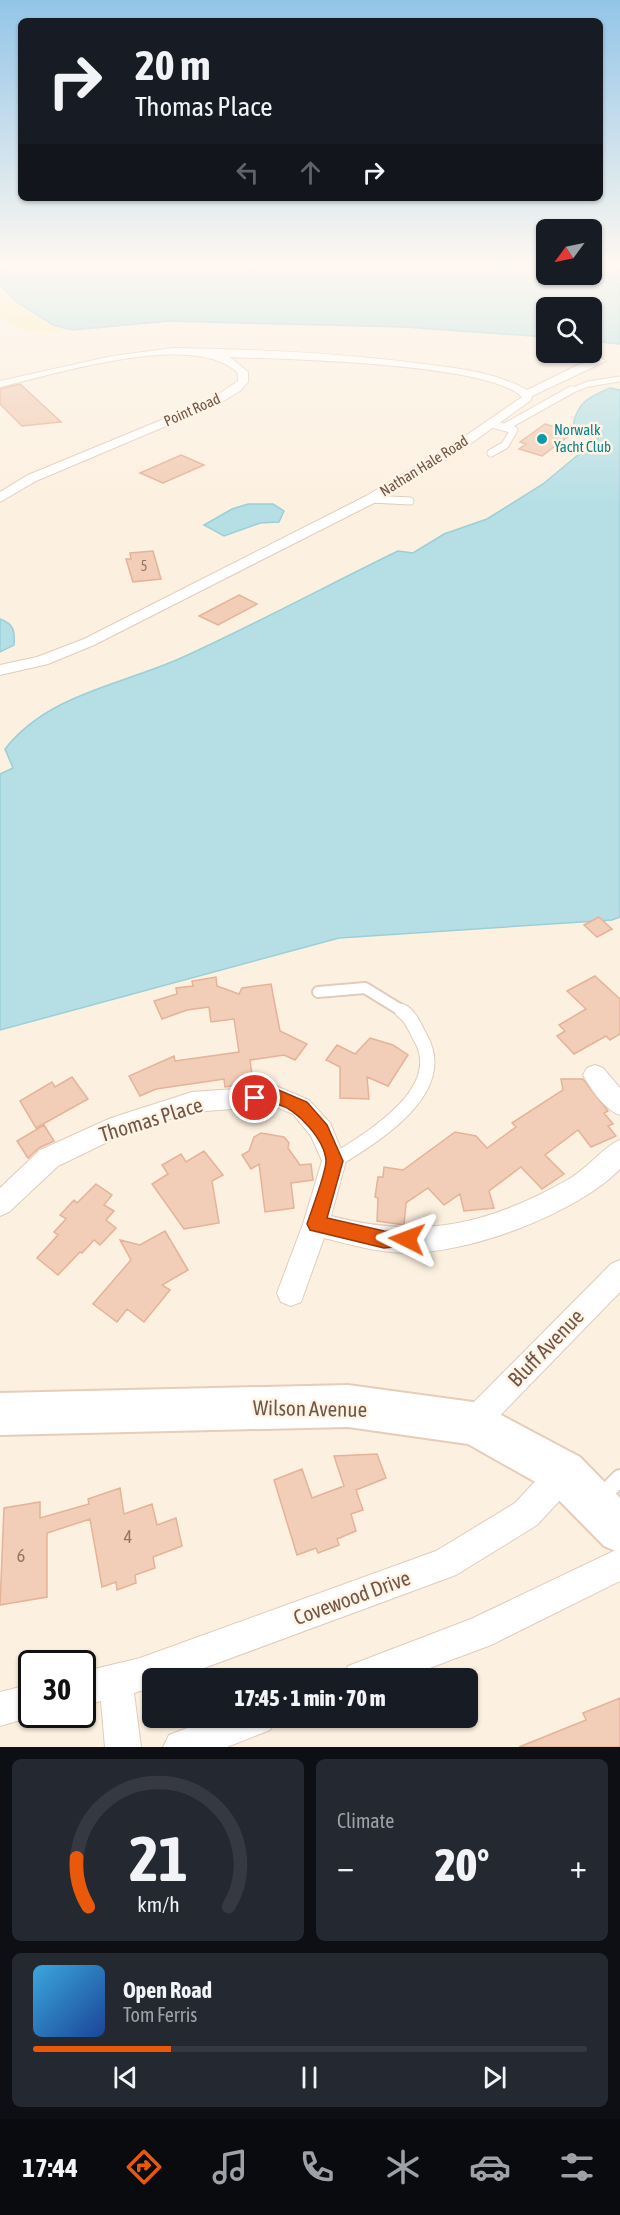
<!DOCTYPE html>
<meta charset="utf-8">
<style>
:root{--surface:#171b24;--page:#242831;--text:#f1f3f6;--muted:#9ea1a6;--line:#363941;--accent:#ea580c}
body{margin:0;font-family:"Asap Condensed",sans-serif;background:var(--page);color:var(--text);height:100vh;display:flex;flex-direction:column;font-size:22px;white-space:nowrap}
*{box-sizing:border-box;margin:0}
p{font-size:20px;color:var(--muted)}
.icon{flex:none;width:33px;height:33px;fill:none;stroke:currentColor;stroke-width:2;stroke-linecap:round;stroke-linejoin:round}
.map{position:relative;height:1747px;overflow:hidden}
.drawer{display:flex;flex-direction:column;gap:12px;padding:12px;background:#0d0f14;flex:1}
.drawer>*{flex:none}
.top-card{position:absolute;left:18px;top:18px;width:585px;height:183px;border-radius:9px;box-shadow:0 2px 4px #0004;background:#171b24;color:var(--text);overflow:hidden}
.needle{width:39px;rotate:237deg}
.buttons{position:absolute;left:536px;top:219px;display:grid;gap:12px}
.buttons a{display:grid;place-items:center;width:66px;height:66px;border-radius:9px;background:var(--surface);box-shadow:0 2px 4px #0004;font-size:30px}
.speed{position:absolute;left:18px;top:1650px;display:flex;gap:12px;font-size:30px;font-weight:700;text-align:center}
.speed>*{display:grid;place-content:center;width:78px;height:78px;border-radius:50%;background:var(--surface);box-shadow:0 2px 4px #0004;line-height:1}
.speed .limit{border:3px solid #111;border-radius:9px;background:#fff;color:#111}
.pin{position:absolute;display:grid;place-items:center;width:51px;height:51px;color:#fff;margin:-26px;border:3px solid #fff;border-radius:50%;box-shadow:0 2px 6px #0007}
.me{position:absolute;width:66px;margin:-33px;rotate:273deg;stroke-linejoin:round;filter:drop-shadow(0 0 4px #0008)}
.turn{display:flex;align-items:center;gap:21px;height:126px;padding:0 18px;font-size:27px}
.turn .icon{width:78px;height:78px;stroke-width:2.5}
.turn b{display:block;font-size:42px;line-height:51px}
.lanes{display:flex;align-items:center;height:57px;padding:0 18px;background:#0003;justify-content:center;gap:30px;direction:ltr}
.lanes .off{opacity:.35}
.big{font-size:45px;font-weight:800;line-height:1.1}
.drawer .card{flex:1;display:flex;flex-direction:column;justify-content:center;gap:9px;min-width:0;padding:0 21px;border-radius:9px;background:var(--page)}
.drawer .dial{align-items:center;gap:0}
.dial svg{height:156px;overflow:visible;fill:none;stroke:var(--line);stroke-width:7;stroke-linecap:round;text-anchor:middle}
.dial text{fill:var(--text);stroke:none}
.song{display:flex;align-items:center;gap:18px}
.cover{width:72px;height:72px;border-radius:9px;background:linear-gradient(135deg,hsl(200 70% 55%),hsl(220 70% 35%))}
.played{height:6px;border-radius:3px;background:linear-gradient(90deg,var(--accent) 25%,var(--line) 25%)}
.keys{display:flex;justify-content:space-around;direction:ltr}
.heat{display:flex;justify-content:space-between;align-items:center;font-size:33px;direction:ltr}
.drawer .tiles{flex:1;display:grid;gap:12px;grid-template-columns:1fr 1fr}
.card:last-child{grid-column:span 2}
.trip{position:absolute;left:142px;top:1668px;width:336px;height:60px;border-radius:9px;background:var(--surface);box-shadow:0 2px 4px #0004;font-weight:800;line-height:60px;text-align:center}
.menu{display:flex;height:96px;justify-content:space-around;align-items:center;background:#090b0e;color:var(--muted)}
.menu .icon{width:42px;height:42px}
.menu .on{color:var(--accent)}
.menu b{font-size:27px;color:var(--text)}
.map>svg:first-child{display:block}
.sand{fill:#fcecba}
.water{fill:#b5dfe5;stroke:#9bcfd7;stroke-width:1.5}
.building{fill:#f2cdb7;stroke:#e4b398;stroke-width:1.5}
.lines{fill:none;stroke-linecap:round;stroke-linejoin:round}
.lane-far4-casing{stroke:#e0ccbc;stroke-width:7}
.lane-far3-casing{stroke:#e0ccbc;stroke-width:9}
.lane-far2-casing{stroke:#e0ccbc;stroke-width:14}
.lane-far1-casing{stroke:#e0ccbc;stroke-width:16}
.lane-casing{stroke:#e0ccbc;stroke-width:20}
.street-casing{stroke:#e0ccbc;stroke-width:2}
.secondary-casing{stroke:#e5cdba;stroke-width:4}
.lane-far4{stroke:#fff;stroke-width:5}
.lane-far3{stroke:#fff;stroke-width:7}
.lane-far2{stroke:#fff;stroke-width:10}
.lane-far1{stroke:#fff;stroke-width:14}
.lane{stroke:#fff;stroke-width:16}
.street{fill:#fff;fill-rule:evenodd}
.secondary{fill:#fff;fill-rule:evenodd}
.route{fill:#ea580c;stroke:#983908;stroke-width:1.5}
.culture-dot{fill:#0f9aa8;stroke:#fff5e6;stroke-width:2}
.labels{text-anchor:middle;stroke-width:5;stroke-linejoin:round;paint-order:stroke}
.far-number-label{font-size:14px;fill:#937463}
.far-street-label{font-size:15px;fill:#735647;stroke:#fff5e6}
.far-culture-label{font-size:15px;fill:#0d838f;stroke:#fff5e6;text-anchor:start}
.near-number-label{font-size:18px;fill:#937463}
.near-street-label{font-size:21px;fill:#735647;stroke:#fff5e6}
</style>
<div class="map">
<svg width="620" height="1747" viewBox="0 0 620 1747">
<rect width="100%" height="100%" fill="#fcf0e0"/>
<!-- sand -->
<path class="sand" d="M 15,303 L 50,326 L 66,329 C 46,341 16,330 0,315 L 0,305 Z"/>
<!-- water -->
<path class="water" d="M 0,264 L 546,264 L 546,274 L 591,274 L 591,264 L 620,264 L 620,344 L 591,341 L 591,308 L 546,308 L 546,337 L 405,327 L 168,321 L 73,330 L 53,325 L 18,303 L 0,285 Z
M 610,388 L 620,390 L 620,917 L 612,920 L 339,938 L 0,1030 L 0,774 L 13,768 L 5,749 C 48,694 121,685 181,658 C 254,625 326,586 398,551 L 413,553 L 444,534 L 487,519 L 543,484 L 603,434 L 573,426 C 577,402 589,397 610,388 Z
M 248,504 L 273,504 L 284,511 L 279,522 L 260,523 L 224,536 L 204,525 L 232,509 Z
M 0,619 C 14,624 15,631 14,645 L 0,652 Z"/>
<!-- building -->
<path class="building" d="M 20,384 L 45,407 L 61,422 L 22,426 L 0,404 L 0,389 Z
M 545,424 L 574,432 L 542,456 L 519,449 L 526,444 L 520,442 Z
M 181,455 L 204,465 L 163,483 L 140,473 Z
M 153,551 L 161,579 L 133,582 L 126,559 L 131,559 L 130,553 Z
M 239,595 L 257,604 L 218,625 L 199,616 Z
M 599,917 L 612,929 L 597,937 L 584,925 Z
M 595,976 L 620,999 L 620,1034 L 610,1040 L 606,1036 L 574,1054 L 557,1036 L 565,1031 L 559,1025 L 586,1009 L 567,991 Z
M 216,977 L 217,986 L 239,994 L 242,988 L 271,984 L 280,1031 L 307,1044 L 295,1060 L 284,1055 L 250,1060 L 253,1083 L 225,1087 L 224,1079 L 156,1089 L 140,1096 L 129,1076 L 174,1056 L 175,1061 L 239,1052 L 234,1019 L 211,1022 L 209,1007 L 187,1010 L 162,1019 L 154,1001 L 177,994 L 176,988 L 193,986 L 192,981 Z
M 370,1038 L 393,1045 L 408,1055 L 388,1086 L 367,1077 L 369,1099 L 340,1098 L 340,1067 L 326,1060 L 337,1045 L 355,1054 Z
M 72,1077 L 88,1099 L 36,1128 L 20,1101 L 52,1082 L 55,1087 Z
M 561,1079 L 583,1079 L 608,1111 L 604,1113 L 613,1124 L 608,1126 L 616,1136 L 591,1147 L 578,1130 L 545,1155 L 564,1174 L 542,1189 L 521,1167 L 489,1191 L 494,1208 L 464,1211 L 460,1194 L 444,1205 L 428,1188 L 406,1203 L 404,1225 L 377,1221 L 378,1198 L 375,1197 L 378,1177 L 383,1177 L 384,1167 L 403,1170 L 455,1132 L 476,1136 L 487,1148 L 516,1127 L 512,1123 L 563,1090 Z
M 44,1125 L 54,1141 L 39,1148 L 28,1158 L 17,1141 Z
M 261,1133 L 284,1137 L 289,1143 L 288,1148 L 300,1165 L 311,1164 L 313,1180 L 291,1183 L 294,1208 L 265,1212 L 259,1164 L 251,1169 L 242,1155 L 249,1151 L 254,1137 Z
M 204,1151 L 223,1175 L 212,1181 L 219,1223 L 184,1229 L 152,1184 L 168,1174 L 162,1165 L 181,1154 L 186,1162 Z
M 96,1184 L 112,1195 L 104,1205 L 114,1211 L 106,1220 L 116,1228 L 100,1245 L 94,1240 L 82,1253 L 80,1252 L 58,1275 L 37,1258 L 58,1235 L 54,1232 L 66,1219 L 60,1215 L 74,1200 L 77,1203 Z
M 165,1231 L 188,1270 L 162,1285 L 170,1290 L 144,1322 L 127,1309 L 117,1322 L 93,1304 L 131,1260 L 120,1240 L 140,1245 Z
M 377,1454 L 386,1478 L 356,1490 L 363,1510 L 351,1514 L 356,1531 L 337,1539 L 339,1545 L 318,1553 L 316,1548 L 297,1555 L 274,1480 L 302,1469 L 312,1498 L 344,1486 L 334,1456 Z
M 120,1488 L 124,1514 L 152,1504 L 157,1525 L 176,1518 L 182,1546 L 153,1557 L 155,1568 L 135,1575 L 136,1583 L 117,1590 L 116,1582 L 102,1587 L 90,1519 L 47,1533 L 47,1597 L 0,1605 L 4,1508 L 40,1502 L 40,1518 L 89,1504 L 88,1499 Z
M 620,1698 L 620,1747 L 519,1747 L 586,1720 L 583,1713 Z"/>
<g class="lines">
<!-- lane-far4 casing -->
<g class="lane-far4-casing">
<path id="lane-far4" d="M 568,392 L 588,384 L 620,379"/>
</g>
<!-- lane-far3 casing -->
<g class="lane-far3-casing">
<path id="lane-far3" d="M 505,427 L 571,390
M 491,453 L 505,445 L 514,430 L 492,424
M 371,499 L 410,501"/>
</g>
<!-- lane-far2 casing -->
<g class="lane-far2-casing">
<path id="lane-far2" d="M 318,992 L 365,988 L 404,1012"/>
</g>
<!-- lane-far1 casing -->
<g class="lane-far1-casing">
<path id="lane-far1" d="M 334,1161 C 371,1138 452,1091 420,1037 C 415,1028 411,1016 402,1011"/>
</g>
<!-- lane casing -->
<g class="lane-casing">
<path id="lane" d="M 601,1497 L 620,1478"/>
</g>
<!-- street casing -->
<g class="street-casing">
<path id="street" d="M 173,348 C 254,349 336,353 416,363 C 454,368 493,371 527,390 L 578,365 L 601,358 L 606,361 L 532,396 L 531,400 L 466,447 L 376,502 L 94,645 L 48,664 L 0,675 L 0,665 L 37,657 L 84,639 L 366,496 L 458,441 L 522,397 C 490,363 283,359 230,357 L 248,372 L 248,382 L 240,391 L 218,404 L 36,481 L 0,502 L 0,492 L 28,475 L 210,400 L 238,381 L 238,373 C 193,330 57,374 0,387 L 0,381 L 112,356 Z
M 595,1065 L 603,1068 L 620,1088 L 620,1115 C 605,1110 591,1089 583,1075 L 587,1068 Z
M 276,1086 L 309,1100 L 330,1123 L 346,1161 L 331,1216 C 422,1240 488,1225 569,1179 C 587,1169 604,1146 620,1140 L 620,1169 C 576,1214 468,1254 405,1253 C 377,1252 351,1245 324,1238 L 301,1302 L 291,1306 L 281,1302 L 277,1293 L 303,1224 L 322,1161 L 311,1136 L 293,1114 L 274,1106 L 192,1112 L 126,1133 L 58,1166 L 9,1212 L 0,1216 L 0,1188 L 40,1150 L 111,1118 L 192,1092 Z
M 620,1260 L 620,1292 L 483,1433 L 473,1438 L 463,1433 L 458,1423 L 463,1413 L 611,1264 Z
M 564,1458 L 575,1462 L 579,1473 L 575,1484 L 537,1525 L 456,1575 L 177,1678 L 153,1678 L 153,1687 L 134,1693 L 141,1747 L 105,1747 L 101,1701 L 82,1706 L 82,1672 L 140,1658 L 436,1551 L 515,1503 L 553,1462 Z
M 620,1548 L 620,1581 L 491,1645 L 403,1678 L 343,1678 L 348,1666 L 471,1619 Z
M 32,1684 L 32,1714 L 41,1714 L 0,1726 L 0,1692 Z
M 213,1718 L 275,1718 L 270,1730 L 227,1747 L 163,1747 L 169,1735 Z"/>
</g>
<!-- secondary casing -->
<g class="secondary-casing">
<path id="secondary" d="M 348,1385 L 473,1402 L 488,1408 L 580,1457 L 620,1498 L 620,1553 L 604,1546 L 548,1489 L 468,1444 L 348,1427 L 0,1435 L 0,1393 Z"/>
</g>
<!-- lane-far4 -->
<use href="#lane-far4" class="lane-far4"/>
<!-- lane-far3 -->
<use href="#lane-far3" class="lane-far3"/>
<!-- lane-far2 -->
<use href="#lane-far2" class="lane-far2"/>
<!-- lane-far1 -->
<use href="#lane-far1" class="lane-far1"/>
<!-- lane -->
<use href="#lane" class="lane"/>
<!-- street -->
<use href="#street" class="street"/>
<!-- secondary -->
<use href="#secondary" class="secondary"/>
</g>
<!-- sky -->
<linearGradient id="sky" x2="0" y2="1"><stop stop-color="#93c5e7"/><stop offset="0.52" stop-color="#fef8f1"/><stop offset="1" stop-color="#fef8f1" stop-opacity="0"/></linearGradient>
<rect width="620" height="508" fill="url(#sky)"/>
<!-- route -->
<path class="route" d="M 276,1089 L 307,1102 L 327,1125 L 343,1161 L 327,1218 L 384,1231 L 413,1233 L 416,1239 L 413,1245 L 384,1248 L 310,1230 L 307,1224 C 311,1211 326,1173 326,1161 C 325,1140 297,1109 277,1104 C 268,1101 259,1106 250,1103 L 247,1098 L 250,1093 Z"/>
<!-- markers -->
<circle class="culture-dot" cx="542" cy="439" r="6"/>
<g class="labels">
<!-- far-number labels -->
<g class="far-number-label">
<text x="144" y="571">5</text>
</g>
<!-- far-street labels -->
<g class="far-street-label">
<text transform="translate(192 410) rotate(-24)" y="5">Point Road</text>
<text transform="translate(424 466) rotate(-32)" y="5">Nathan Hale Road</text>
</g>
<!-- far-culture labels -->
<g class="far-culture-label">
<text x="554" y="435">Norwalk<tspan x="554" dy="17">Yacht Club</tspan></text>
</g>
<!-- near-number labels -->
<g class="near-number-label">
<text x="128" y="1543">4</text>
<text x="21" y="1562">6</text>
</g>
<!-- near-street labels -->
<g class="near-street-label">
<text transform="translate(151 1120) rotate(-17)" y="7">Thomas Place</text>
<text transform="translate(546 1348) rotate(-46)" y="7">Bluff Avenue</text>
<text transform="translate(310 1409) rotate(1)" y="7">Wilson Avenue</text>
<text transform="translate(352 1598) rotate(-20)" y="7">Covewood Drive</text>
</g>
</g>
</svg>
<div class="buttons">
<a><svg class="needle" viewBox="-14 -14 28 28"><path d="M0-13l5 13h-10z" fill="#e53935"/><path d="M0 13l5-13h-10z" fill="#9ea1a6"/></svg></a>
<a><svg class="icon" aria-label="search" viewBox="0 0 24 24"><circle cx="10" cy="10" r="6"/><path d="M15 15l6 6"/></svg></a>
</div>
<div class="speed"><div class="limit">30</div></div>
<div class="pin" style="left:255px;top:1098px;background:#d93025"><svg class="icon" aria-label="arrive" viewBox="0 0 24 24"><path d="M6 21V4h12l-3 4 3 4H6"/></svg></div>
<svg class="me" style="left:407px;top:1239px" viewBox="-20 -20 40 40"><path d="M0-17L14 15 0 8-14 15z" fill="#ea580c" stroke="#fff" stroke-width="4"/></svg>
<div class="trip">17:45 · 1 min · 70 m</div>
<div class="top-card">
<div class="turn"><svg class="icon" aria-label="right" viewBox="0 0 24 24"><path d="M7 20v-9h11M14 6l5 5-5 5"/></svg><div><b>20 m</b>Thomas Place</div></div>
<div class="lanes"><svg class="icon off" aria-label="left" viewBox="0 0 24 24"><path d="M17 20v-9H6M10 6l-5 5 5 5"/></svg><svg class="icon off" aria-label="ahead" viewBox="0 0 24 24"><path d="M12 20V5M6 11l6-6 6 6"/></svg><svg class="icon" aria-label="right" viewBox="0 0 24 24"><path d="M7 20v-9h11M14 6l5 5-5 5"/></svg></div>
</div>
</div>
<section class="drawer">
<div class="tiles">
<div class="card dial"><svg viewBox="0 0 100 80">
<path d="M14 69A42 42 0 1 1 86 69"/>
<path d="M14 69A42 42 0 0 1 8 44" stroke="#ea580c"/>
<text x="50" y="56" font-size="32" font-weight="700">21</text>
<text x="50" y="72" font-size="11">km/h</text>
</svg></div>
<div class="card"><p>Climate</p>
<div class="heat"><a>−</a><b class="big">20°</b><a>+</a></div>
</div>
<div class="card">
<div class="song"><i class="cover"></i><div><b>Open Road</b><p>Tom Ferris</p></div></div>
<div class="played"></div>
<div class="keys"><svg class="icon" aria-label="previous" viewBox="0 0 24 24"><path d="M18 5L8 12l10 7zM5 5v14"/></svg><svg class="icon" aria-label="pause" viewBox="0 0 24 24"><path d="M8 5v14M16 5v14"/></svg><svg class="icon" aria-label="next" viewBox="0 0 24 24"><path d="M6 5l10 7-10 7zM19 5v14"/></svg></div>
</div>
</div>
</section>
<nav class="menu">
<b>17:44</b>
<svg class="icon on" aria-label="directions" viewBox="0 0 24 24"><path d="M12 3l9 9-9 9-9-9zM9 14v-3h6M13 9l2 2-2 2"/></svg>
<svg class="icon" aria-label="music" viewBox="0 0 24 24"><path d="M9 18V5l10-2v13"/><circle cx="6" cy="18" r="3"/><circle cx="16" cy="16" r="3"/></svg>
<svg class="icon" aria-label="phone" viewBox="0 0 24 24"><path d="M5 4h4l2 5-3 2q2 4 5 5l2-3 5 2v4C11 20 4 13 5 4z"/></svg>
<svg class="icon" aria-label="climate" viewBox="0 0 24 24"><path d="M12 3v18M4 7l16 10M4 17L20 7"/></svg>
<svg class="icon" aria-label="car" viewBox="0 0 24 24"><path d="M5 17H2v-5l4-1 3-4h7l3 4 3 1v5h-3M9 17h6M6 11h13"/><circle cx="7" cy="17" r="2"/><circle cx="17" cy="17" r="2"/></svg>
<svg class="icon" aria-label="filters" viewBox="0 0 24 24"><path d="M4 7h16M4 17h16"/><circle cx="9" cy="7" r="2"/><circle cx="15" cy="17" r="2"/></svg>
</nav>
